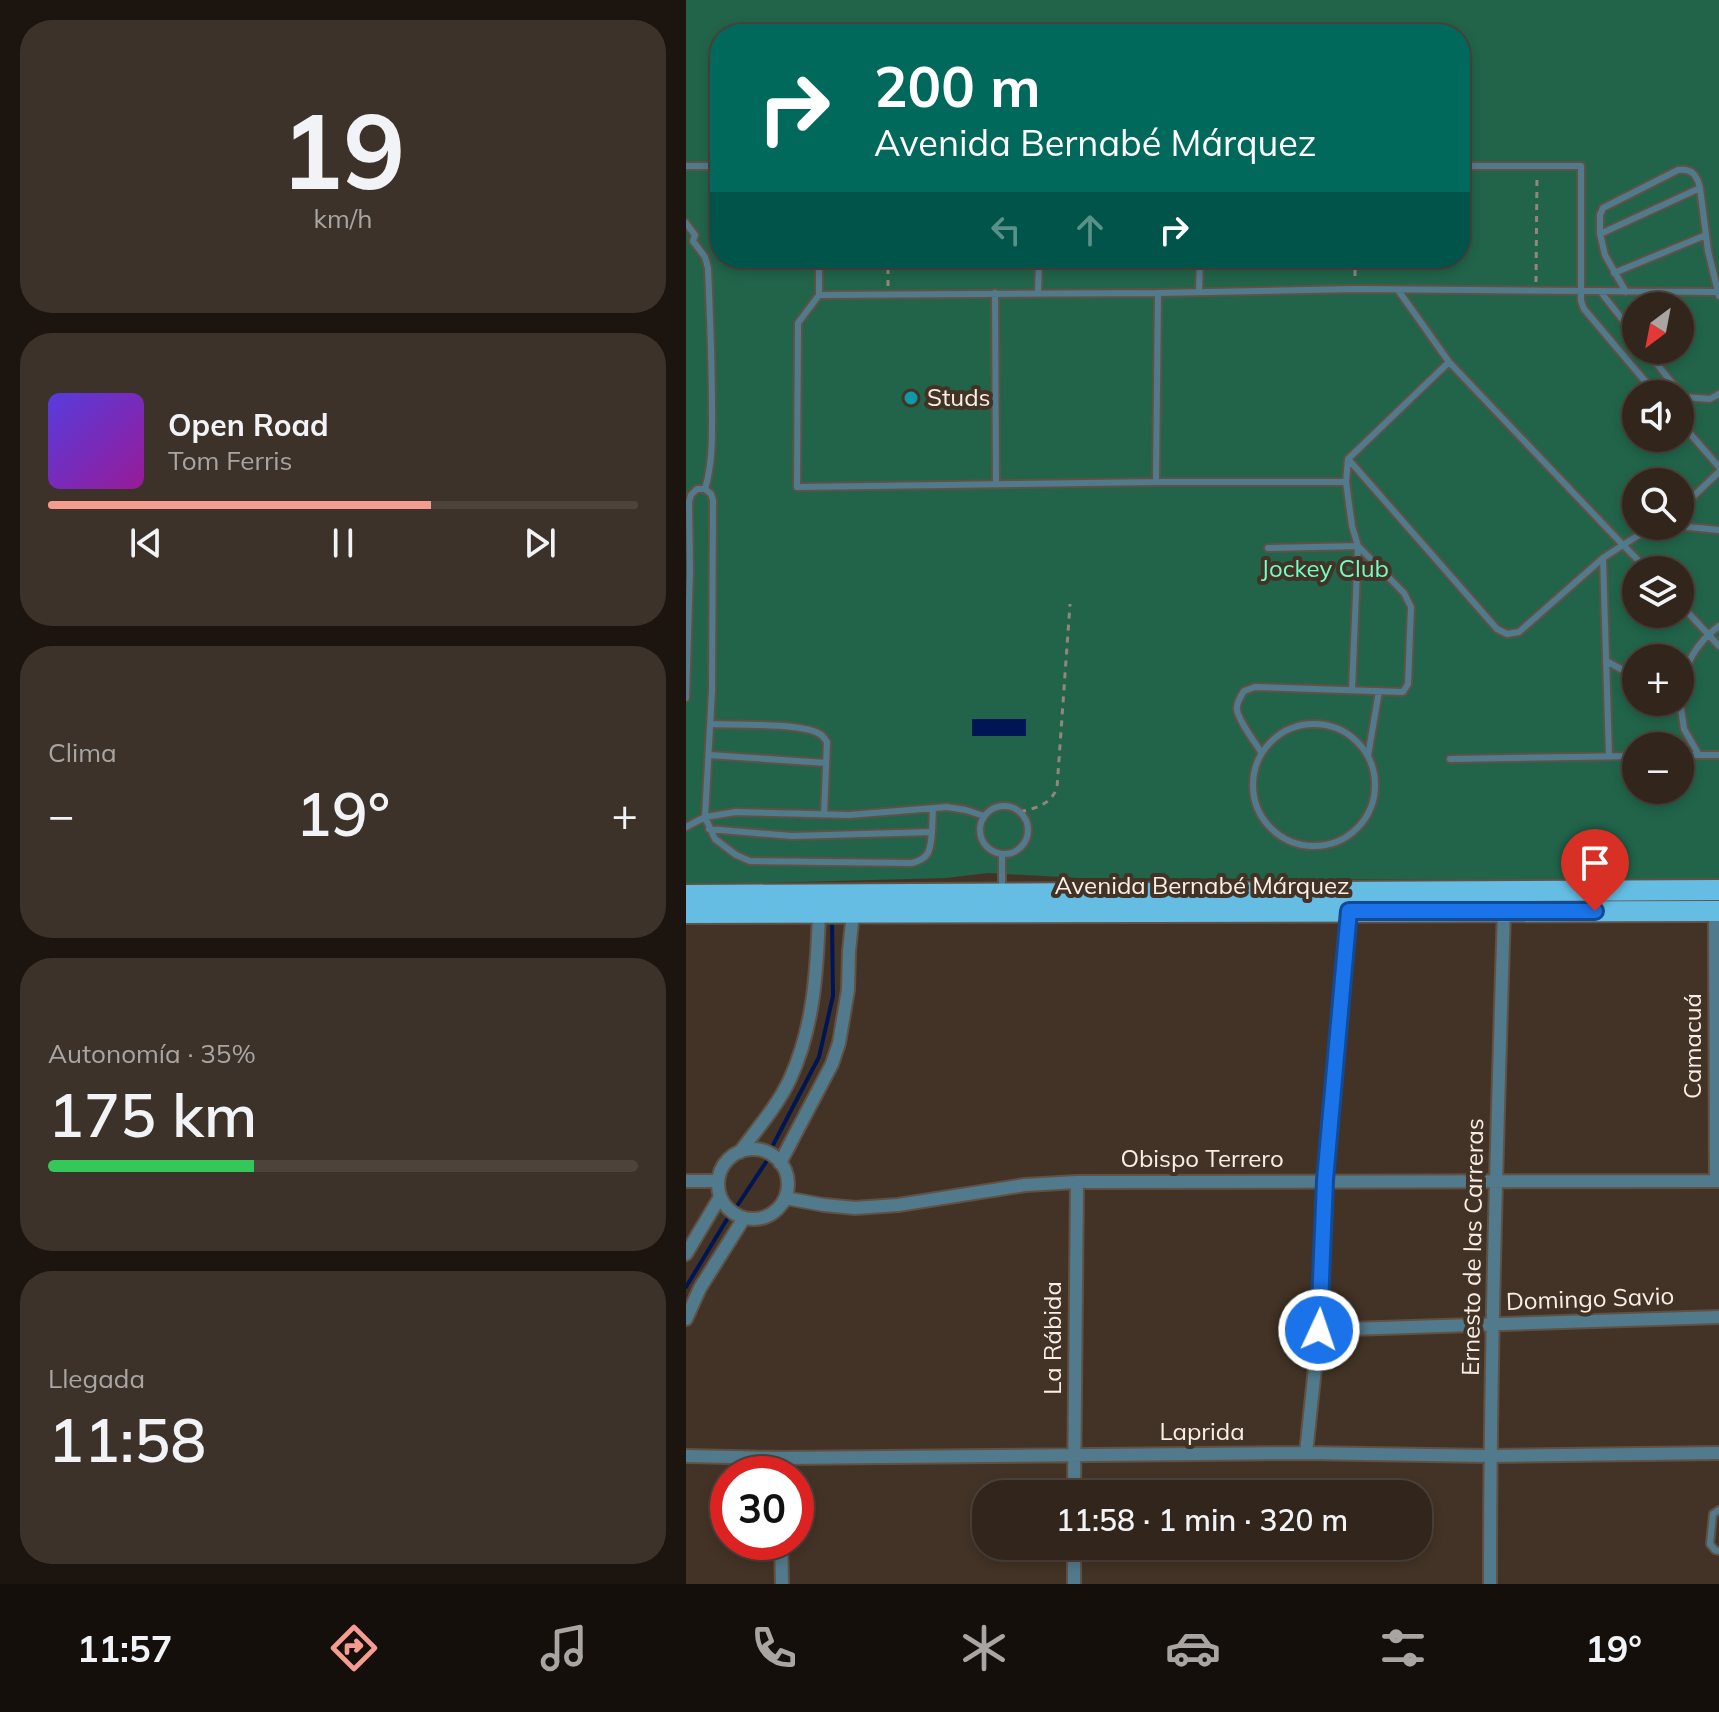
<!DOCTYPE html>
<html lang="es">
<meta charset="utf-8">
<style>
:root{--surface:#32261c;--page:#3d3229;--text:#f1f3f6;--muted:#a8a5a3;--line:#4d433b;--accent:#f59c91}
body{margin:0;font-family:Mulish,sans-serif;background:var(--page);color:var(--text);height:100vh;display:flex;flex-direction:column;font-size:30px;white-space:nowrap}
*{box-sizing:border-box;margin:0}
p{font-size:26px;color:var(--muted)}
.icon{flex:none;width:44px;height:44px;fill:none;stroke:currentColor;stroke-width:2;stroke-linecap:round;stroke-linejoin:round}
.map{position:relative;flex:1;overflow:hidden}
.drawer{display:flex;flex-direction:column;gap:20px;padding:20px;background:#1c150f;width:686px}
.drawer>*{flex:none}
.guide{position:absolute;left:24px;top:24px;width:760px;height:244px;border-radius:32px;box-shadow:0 4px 12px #0003,0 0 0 2px var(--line);background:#00695c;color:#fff;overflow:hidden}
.needle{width:52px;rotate:212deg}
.fabs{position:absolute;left:936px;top:292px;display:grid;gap:16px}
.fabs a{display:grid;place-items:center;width:72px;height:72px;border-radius:50%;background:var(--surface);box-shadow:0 4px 12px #0003,0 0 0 2px var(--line);font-size:40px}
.speed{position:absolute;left:24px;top:1456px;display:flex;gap:16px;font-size:40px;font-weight:700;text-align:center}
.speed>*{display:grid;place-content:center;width:104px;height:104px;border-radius:50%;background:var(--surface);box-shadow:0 4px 12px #0003,0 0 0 2px var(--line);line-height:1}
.speed .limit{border:12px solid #d22;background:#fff;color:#111}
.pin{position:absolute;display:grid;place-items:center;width:68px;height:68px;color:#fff;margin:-82px -34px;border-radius:50% 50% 50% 0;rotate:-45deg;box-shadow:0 0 8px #0007}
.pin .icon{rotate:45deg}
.me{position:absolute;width:88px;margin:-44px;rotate:3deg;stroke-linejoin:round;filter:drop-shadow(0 0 6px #0008)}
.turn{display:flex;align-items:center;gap:28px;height:168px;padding:0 32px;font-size:36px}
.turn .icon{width:104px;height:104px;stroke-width:2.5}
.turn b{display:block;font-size:56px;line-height:68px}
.lanes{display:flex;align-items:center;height:76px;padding:0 32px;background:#0003;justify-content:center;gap:40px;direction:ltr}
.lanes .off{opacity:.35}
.big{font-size:60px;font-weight:600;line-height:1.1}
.drawer .widget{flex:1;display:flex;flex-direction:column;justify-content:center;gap:12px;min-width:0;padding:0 28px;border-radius:32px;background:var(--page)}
.drawer .dial{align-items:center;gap:0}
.dial b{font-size:104px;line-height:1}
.song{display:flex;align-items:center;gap:24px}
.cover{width:96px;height:96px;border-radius:12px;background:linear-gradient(135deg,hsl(250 70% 55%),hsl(300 70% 35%))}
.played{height:8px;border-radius:4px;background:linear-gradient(90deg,var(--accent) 65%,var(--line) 65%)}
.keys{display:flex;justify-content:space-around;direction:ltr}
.heat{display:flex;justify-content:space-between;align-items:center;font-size:44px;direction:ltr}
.charge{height:12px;border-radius:6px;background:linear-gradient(90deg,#34c759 35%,var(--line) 0)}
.trip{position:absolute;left:286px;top:1480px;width:460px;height:80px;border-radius:32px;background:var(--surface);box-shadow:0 4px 12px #0003,0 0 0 2px var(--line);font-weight:600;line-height:80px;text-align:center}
.menu{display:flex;height:128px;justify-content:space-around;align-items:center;background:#140f0b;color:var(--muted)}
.menu .icon{width:56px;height:56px}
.menu .current{color:var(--accent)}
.menu b{font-size:36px;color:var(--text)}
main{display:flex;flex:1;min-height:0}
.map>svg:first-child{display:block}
.green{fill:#21644a;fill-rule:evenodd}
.water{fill:#001554}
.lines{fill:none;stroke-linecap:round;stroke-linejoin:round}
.stream{stroke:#001554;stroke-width:4}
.service-casing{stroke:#605145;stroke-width:10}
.minor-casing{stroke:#605145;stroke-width:16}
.primary-casing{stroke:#605145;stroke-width:24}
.path{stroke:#93867b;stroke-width:3;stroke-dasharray:6 6;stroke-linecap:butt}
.service{stroke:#527a8d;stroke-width:6}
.minor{stroke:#527a8d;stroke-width:12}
.primary{stroke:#65bde4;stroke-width:20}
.route-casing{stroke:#114b97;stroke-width:20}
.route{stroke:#1a73e8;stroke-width:14}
.culture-dot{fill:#0f9aa8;stroke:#433326;stroke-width:3}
.labels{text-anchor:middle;stroke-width:8;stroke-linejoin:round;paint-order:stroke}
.poi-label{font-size:24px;fill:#f9efe6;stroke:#433326;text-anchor:start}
.park-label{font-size:24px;fill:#70fec5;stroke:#433326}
.street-label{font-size:24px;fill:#f9efe6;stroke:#433326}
</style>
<main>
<section class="drawer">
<div class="widget dial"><b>19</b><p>km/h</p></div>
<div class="widget">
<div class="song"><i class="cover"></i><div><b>Open Road</b><p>Tom Ferris</p></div></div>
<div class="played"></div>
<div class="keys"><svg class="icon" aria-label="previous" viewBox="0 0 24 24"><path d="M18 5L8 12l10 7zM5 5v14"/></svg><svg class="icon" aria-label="pause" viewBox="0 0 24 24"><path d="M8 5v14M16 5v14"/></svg><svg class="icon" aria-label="next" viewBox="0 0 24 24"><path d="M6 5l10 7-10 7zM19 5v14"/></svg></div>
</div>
<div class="widget"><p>Clima</p>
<div class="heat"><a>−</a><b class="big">19°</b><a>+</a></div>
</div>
<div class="widget"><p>Autonomía · 35%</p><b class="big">175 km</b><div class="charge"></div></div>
<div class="widget"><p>Llegada</p><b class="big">11:58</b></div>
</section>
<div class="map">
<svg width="1033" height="1584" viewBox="0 0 1033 1584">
<rect width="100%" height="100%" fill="#433326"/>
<!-- green -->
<path class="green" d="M 0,0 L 1033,0 L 1033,881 L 394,878 L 302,873 L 260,878 L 0,885 ZM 34,34 L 774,34 L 774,258 L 34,258 ZM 950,306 L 994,306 L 994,350 L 950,350 ZM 950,394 L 994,394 L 994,438 L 950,438 ZM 950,482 L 994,482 L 994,526 L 950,526 ZM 950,570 L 994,570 L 994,614 L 950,614 ZM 950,658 L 994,658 L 994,702 L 950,702 ZM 950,746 L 994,746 L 994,790 L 950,790 Z"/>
<!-- water -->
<path class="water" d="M 286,719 L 340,719 L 340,736 L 286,736 Z"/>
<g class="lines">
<!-- stream -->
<path class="stream" d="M 86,1147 L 133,1057 L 147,996 L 146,919
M 51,1206 L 80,1162
M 0,1287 L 43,1216"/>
<!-- service casing -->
<g class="service-casing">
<path id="service" d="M 0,166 L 34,166
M 774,166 L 895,166 L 895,301 L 898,309 L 970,394
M 0,223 L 9,235 L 7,241 L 19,257 L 22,268 C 24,315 26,361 26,408 C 26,435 27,462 19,489
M 914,234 L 914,215 L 917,208 L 992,170 C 1006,168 1011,175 1014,188
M 133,258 L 133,295 L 112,323 L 111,487 L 470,482 L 660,482 L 662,459 L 763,362 L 712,290
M 928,273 L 1020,235
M 914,291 L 950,337
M 513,292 L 514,258
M 940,292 L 919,255 L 914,234 L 1014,188 L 1022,251 L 1033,296
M 309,293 L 310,484
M 352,293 L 353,258
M 133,295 L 472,293 L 669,289 L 1033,292
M 960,350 L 997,397
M 995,399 L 997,397 L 1024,399 L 1033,394
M 994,422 L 1033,467
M 663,460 L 811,629 L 821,634 L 833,632 L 917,558 L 937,545 L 763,362
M 470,482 L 472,293
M 19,489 L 25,494 L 27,500 L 26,690 L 19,817 L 29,839 L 50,855 L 64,861 L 226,863 C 245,858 244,849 246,832
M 994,509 L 1033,472
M 992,526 L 1033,530
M 582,548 L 672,546 L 666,690
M 917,558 L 923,756
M 962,570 L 937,545 L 953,535 L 974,526
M 994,604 L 1033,646
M 920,661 L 950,677
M 994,692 C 998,664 1010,643 1033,626
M 0,698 L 4,571 L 3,502 L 5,495 L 11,489 L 19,489
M 994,702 L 998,729 L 1013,755
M 25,724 C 50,725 111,723 132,733 C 137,735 138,738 141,742 L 138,815
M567 785a61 61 0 1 1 122 0a61 61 0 1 1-122 0Z
M 575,752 C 569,742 553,722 551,710 C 550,704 554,697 558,691 L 569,687 L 717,692 L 722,684 L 725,607 L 718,593 L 672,546 L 666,526 L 660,482
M 23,755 L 140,763
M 994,755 L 1033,755
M 682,756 L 693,691
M 764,759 L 950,756
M294 830a24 24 0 1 1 48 0a24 24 0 1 1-48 0Z
M 0,827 L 19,817 L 50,812 L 163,815 L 261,807 L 280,810 L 298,816
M 23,829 L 106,836 L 246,832 L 247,808
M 316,855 L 316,889
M 1033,1510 L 1027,1514 L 1024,1544 L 1029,1550 L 1033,1551"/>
</g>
<!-- minor casing -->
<g class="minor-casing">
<path id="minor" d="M 1029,911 L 1030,1181
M32 1184a35 35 0 1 1 70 0a35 35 0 1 1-70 0Z
M 54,1152 C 71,1129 92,1105 104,1079 C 128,1027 131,970 133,913
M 94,1163 L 146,1064 L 153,1043 L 162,990 L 163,951 L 167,913
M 0,1181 L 32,1181
M 99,1198 L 138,1205 L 169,1208 L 212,1205 L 339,1185 L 391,1182 L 1033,1181
M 0,1254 L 34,1197
M 0,1319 L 14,1288 L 58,1218
M 633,1330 L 1033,1317
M 620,1453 L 633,1330 L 639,1180 L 663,911
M 0,1456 L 95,1458 L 620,1453 L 804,1456 L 1033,1453
M 388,1494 L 391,1182
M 95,1542 L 96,1584
M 388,1584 L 388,1546
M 804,1584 C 804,1359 811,1135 818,910"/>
</g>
<!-- primary casing -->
<g class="primary-casing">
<path id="primary" d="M 0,895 L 1033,890
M 0,913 L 1033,911"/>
</g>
<!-- path -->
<path class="path" d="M 669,258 L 669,281
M 850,282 L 851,174
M 202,286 L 202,258
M 334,812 C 350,808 364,805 371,788 L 384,604"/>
<!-- service -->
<use href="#service" class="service"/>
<!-- minor -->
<use href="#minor" class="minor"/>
<!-- primary -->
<use href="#primary" class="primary"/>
</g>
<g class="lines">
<!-- route casing -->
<g class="route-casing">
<path id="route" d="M 633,1330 L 639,1180 L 663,911 L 909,911"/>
</g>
<!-- route -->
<use href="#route" class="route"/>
</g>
<!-- markers -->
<circle class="culture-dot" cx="225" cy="398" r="8"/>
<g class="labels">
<!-- poi labels -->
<g class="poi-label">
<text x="241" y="406">Studs</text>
</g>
<!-- park labels -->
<g class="park-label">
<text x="639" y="577">Jockey Club</text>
</g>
<!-- street labels -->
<g class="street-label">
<text x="516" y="894">Avenida Bernabé Márquez</text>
<text transform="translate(1007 1046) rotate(-90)" y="8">Camacuá</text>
<text x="516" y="1167">Obispo Terrero</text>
<text transform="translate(787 1247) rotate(-89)" y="8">Ernesto de las Carreras</text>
<text transform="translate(904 1299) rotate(-2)" y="8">Domingo Savio</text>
<text transform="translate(367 1338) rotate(-90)" y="8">La Rábida</text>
<text x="516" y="1440">Laprida</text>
</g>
</g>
</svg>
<div class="fabs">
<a><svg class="needle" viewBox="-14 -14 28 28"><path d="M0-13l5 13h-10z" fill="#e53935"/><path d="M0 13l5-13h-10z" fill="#a8a5a3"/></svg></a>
<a><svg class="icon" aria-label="sound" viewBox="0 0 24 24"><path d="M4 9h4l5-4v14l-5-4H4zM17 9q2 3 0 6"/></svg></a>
<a><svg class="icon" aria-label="search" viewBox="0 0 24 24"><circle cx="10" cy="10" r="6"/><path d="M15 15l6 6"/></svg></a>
<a><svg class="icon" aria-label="layers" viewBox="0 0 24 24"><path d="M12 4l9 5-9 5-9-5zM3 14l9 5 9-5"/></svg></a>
<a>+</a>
<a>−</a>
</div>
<div class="speed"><div class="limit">30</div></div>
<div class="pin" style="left:909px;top:911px;background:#d93025"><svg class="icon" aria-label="arrive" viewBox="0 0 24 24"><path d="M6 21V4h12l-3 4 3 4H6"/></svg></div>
<svg class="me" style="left:633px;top:1330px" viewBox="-20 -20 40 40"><circle r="17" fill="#1a73e8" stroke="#fff" stroke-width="3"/><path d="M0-11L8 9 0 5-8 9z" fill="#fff"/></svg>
<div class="trip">11:58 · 1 min · 320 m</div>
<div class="guide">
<div class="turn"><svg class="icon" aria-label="right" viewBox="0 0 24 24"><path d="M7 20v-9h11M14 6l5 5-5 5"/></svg><div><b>200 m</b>Avenida Bernabé Márquez</div></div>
<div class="lanes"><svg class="icon off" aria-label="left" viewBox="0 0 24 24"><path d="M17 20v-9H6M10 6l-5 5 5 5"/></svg><svg class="icon off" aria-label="ahead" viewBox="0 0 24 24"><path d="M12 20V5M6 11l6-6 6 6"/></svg><svg class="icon" aria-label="right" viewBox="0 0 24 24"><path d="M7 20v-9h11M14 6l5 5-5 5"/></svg></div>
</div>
</div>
</main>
<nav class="menu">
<b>11:57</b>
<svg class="icon current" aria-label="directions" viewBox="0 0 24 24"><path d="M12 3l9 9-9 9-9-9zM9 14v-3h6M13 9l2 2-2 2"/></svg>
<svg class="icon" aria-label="music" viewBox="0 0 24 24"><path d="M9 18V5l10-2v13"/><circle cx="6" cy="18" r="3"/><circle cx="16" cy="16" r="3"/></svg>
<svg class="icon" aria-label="phone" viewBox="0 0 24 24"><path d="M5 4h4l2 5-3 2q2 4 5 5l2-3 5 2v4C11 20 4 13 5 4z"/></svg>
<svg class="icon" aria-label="climate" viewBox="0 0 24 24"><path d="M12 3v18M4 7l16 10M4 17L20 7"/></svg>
<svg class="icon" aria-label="car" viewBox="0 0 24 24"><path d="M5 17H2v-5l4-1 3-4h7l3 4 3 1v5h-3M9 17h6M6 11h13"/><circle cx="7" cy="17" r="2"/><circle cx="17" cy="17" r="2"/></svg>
<svg class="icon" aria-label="filters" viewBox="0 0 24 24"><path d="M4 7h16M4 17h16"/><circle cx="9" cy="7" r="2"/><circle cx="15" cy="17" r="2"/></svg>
<b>19°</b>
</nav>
